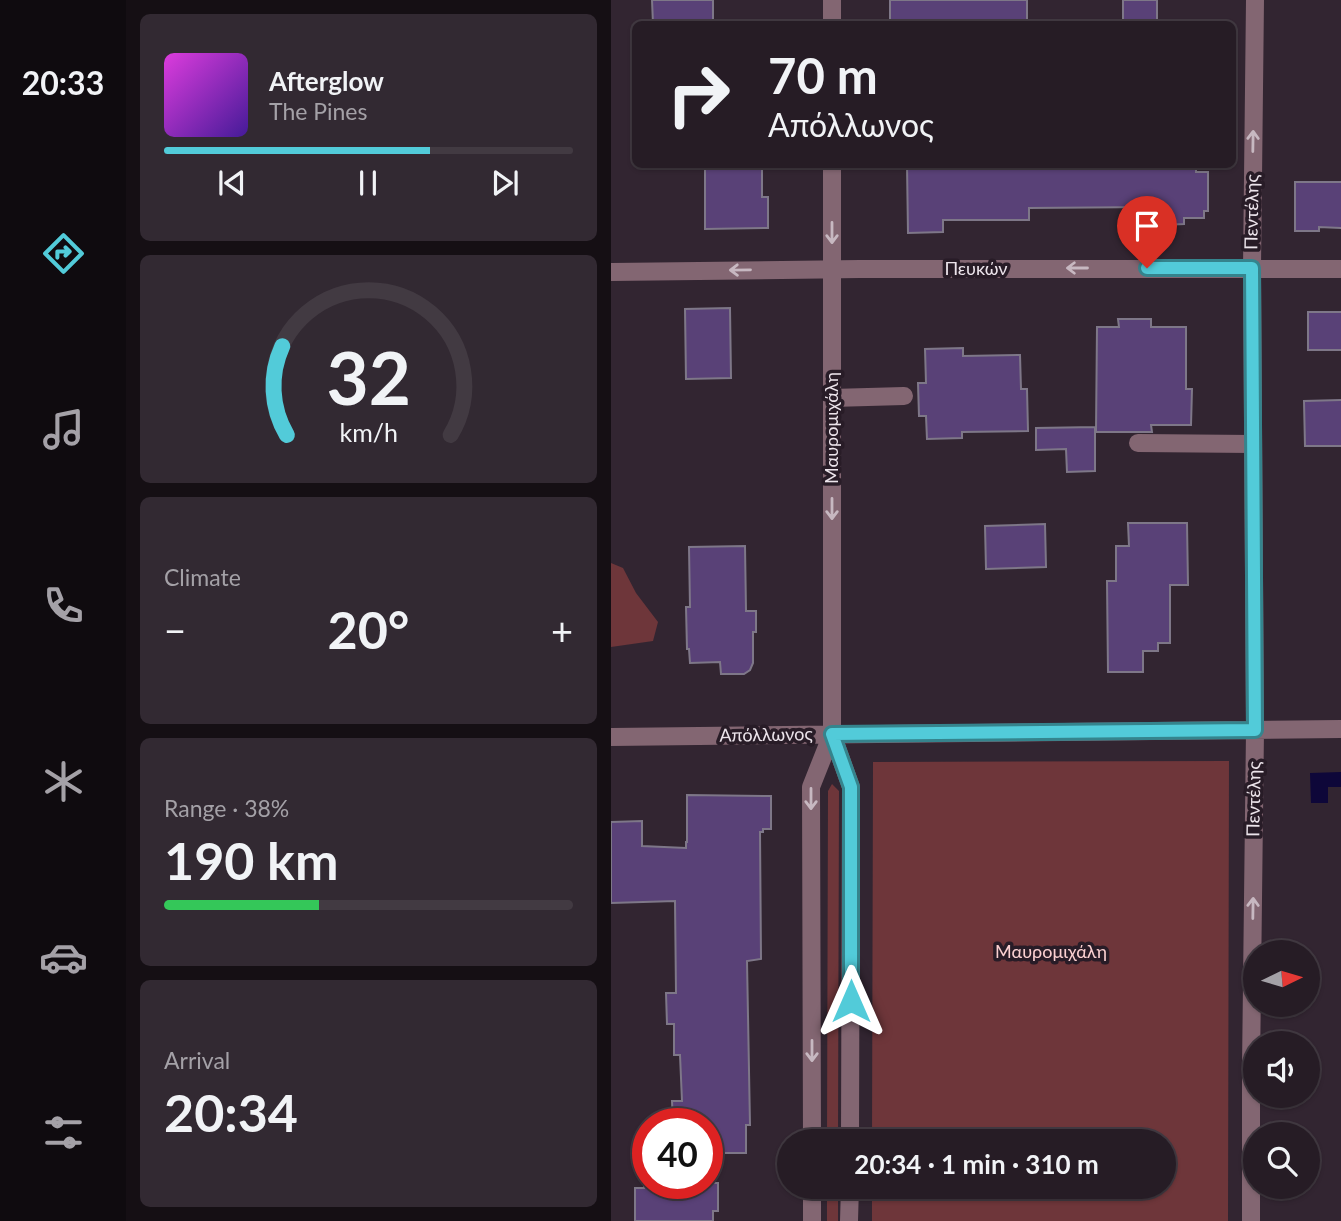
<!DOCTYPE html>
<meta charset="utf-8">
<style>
:root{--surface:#261c25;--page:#322932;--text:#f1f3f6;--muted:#a4a1a7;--line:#423a42;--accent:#52cbd9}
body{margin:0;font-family:Lato,sans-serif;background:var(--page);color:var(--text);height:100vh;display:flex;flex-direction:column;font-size:26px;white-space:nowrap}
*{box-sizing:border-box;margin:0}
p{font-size:23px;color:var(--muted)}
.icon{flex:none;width:38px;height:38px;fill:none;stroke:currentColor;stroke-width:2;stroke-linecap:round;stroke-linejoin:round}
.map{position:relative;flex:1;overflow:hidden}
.drawer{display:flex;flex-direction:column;gap:14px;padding:14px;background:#150f14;width:485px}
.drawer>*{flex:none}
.guide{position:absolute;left:21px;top:21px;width:604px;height:147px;border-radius:10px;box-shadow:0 2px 5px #0004,0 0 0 2px var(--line);background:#261c25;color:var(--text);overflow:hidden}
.needle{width:46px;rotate:85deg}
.tools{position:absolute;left:632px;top:940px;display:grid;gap:14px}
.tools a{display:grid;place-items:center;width:77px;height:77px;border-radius:50%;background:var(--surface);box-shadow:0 2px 5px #0004,0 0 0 2px var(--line);font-size:35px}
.speed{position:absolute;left:21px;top:1108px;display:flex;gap:14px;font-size:35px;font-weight:700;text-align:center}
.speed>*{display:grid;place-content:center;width:91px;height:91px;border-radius:50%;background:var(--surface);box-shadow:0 2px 5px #0004,0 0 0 2px var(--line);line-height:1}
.speed .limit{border:10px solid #d22;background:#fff;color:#111}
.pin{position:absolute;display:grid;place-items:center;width:60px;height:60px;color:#fff;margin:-72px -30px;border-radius:50% 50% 50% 0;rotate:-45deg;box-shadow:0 0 7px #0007}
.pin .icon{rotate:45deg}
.me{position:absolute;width:77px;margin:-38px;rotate:0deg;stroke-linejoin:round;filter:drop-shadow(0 0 5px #0008)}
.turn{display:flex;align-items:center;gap:24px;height:147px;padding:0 21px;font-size:32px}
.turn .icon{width:91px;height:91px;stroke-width:2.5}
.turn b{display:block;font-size:49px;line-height:60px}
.big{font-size:52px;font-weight:700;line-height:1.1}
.drawer .tile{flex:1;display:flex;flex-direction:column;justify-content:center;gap:10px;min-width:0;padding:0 24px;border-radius:10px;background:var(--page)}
.drawer .dial{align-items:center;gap:0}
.dial svg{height:182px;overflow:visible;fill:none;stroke:var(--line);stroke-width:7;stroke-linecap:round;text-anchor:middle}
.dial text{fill:var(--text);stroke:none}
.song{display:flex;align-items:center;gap:21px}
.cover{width:84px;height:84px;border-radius:10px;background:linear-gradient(135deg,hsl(300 70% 55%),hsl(260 70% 35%))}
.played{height:7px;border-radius:4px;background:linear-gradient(90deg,var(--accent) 65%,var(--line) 65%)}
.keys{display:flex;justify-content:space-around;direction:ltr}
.heat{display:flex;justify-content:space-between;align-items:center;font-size:38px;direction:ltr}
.charge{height:10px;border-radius:5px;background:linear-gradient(90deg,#34c759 38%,var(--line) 0)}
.trip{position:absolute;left:166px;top:1129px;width:399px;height:70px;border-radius:35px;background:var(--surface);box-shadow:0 2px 5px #0004,0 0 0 2px var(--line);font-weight:700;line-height:70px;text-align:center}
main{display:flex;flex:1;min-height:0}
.tabs{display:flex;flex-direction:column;width:126px;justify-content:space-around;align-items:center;background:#0f0b0f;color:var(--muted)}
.tabs .icon{width:49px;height:49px}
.tabs .current{color:var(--accent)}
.tabs b{font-size:32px;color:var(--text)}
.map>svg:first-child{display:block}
.green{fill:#6e363a}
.water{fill:#0e0739}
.building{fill:#594177;stroke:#7e7788;stroke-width:2}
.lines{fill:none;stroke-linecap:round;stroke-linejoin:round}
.minor{stroke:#836672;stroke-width:18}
.oneway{stroke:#c7b8c1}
.route-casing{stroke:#35848d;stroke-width:18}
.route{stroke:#52cbd9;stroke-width:12}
.labels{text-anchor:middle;stroke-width:7;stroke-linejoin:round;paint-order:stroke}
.street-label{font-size:18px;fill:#ece4eb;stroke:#281c27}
.park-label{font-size:18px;fill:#fbd0d1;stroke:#281c27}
</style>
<main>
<nav class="tabs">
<b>20:33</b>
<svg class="icon current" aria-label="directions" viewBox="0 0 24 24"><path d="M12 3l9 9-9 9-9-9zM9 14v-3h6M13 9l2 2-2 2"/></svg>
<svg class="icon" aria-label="music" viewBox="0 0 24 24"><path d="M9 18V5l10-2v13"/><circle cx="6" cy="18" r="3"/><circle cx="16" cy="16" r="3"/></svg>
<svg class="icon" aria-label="phone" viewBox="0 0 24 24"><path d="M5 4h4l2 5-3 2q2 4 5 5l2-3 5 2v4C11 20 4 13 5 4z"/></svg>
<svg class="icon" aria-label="climate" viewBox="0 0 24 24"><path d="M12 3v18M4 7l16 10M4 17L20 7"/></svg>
<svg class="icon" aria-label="car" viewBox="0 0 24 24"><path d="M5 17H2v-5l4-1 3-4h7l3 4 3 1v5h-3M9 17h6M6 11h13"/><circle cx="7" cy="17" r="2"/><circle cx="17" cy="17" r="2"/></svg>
<svg class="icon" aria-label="filters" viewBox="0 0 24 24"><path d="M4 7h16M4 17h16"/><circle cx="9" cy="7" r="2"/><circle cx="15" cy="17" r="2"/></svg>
</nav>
<section class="drawer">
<div class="tile">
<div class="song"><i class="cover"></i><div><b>Afterglow</b><p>The Pines</p></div></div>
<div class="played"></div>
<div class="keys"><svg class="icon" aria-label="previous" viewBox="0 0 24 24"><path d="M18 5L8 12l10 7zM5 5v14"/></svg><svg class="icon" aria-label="pause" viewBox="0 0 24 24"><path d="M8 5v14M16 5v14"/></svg><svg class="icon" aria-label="next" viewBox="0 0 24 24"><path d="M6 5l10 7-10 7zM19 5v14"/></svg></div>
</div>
<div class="tile dial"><svg viewBox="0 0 100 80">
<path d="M14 69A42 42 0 1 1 86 69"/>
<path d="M14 69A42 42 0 0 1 12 30" stroke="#52cbd9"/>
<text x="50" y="56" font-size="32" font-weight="700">32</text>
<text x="50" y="72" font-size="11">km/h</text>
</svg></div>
<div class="tile"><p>Climate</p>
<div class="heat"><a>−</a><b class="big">20°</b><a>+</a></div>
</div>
<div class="tile"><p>Range · 38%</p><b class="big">190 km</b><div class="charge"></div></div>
<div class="tile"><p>Arrival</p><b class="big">20:34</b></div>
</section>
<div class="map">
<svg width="731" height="1221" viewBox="0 0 731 1221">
<rect width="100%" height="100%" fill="#322531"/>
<!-- green -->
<path class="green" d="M 0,563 L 12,568 L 25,593 L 47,622 L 42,641 L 0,647 Z
M 618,761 L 617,1221 L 261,1221 L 261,1187 L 553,1186 L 553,1141 L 261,1141 L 262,762 Z
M 221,784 L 228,791 L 227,1141 L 216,1141 L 217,791 Z
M 216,1187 L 227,1187 L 227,1221 L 216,1221 Z"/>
<!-- water -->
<path class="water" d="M 730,772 L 730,787 L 717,787 L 717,803 L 700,803 L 699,773 Z"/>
<!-- building -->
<path class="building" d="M 41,0 L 102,0 L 102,24 L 42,24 Z
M 279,0 L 416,0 L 416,24 L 279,24 Z
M 512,0 L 546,0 L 546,24 L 512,24 Z
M 94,164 L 151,164 L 151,197 L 157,197 L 157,228 L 94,229 Z
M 296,164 L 585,164 L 585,172 L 597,172 L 597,211 L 593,211 L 593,218 L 573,218 L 573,224 L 552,225 L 552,212 L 540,212 L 540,207 L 418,208 L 418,220 L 332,220 L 332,232 L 297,233 Z
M 684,182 L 731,182 L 731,228 L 708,227 L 708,231 L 684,231 Z
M 119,308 L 120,378 L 75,379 L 74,309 Z
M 697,312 L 731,312 L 731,350 L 697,350 Z
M 507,319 L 540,319 L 540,327 L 575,327 L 575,389 L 581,389 L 580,425 L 540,425 L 541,432 L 485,432 L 486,327 L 508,327 Z
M 352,348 L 352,356 L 409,355 L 410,389 L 416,389 L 417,431 L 351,432 L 351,438 L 316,439 L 315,416 L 308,416 L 307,383 L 315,383 L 314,349 Z
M 731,400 L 731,446 L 694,446 L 693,401 Z
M 484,427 L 484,471 L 456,472 L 455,449 L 425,450 L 425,428 Z
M 517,523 L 576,523 L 577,585 L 559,585 L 559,643 L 547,643 L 547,651 L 532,651 L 532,672 L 497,672 L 496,581 L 505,581 L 505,546 L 518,546 Z
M 434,524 L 435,567 L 375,569 L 374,526 Z
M 134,546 L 135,611 L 145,611 L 145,632 L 142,632 L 142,663 L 139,670 L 133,674 L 110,674 L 109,662 L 79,663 L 78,649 L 76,649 L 75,607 L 79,607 L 78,547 Z
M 76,795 L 160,796 L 160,829 L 152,829 L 152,832 L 149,832 L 150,959 L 136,961 L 139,1125 L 135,1125 L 135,1153 L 96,1153 L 96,1124 L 62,1124 L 61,1101 L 71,1101 L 69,1055 L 63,1055 L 63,1024 L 56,1024 L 55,993 L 65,993 L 64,901 L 0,903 L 0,822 L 31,821 L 31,846 L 75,848 L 75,842 L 76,842 Z
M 33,1183 L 107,1183 L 107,1211 L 102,1211 L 102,1221 L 24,1221 L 24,1188 L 33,1188 Z"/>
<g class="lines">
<!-- minor -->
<path class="minor" d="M 221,0 L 221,24
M 221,164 L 221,734 L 240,787 L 239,1141
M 0,272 L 249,269 L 731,269
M 221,398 L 293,396
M 527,443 L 642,444
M 0,737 L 731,729
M 201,1141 L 200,787 L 221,734
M 201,1186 L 201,1221
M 238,1221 L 239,1186
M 640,1221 L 640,1068 L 644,730 L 641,268 L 644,0"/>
</g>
<!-- one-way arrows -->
<defs><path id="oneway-shaft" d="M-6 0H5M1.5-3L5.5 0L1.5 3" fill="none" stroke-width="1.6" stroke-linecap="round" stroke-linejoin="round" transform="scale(1.75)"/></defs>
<g class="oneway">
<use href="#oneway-shaft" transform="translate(642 141) rotate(-89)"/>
<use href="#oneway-shaft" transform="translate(221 233) rotate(90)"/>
<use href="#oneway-shaft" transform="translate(466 268) rotate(180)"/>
<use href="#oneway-shaft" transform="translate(129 270) rotate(179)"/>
<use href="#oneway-shaft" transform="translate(221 509) rotate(90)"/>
<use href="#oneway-shaft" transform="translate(200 799) rotate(90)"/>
<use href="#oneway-shaft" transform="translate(642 908) rotate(-89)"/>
<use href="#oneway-shaft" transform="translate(201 1051) rotate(90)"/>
</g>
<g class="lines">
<!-- route casing -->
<g class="route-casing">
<path id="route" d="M 240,1001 L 240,787 L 221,734 L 644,730 L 641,268 L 536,268"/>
</g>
<!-- route -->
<use href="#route" class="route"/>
</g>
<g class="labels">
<!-- street labels -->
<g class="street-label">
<text transform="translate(641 212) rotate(-89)" y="6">Πεντέλης</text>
<text x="365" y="275">Πευκών</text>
<text transform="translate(221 428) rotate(-90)" y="6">Μαυρομιχάλη</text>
<text transform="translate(155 735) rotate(-1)" y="6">Απόλλωνος</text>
<text transform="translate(643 799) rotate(-89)" y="6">Πεντέλης</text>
</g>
<!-- park labels -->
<g class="park-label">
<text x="440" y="958">Μαυρομιχάλη</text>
</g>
</g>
</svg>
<div class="tools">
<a><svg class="needle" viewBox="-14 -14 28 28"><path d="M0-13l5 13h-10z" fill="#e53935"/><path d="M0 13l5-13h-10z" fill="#a4a1a7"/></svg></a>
<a><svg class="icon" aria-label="sound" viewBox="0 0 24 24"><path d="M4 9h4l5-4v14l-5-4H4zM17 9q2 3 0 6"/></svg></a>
<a><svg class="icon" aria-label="search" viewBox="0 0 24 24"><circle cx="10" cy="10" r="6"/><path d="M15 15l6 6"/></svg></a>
</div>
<div class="speed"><div class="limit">40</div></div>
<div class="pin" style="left:536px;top:268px;background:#d93025"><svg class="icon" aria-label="arrive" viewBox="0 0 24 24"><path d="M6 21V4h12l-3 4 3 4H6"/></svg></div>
<svg class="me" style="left:240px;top:1001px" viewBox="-20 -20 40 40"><path d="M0-17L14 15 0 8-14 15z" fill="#52cbd9" stroke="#fff" stroke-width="4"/></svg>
<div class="trip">20:34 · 1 min · 310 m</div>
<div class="guide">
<div class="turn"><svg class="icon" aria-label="right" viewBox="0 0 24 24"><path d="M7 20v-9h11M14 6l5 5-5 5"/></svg><div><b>70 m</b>Απόλλωνος</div></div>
</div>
</div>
</main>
